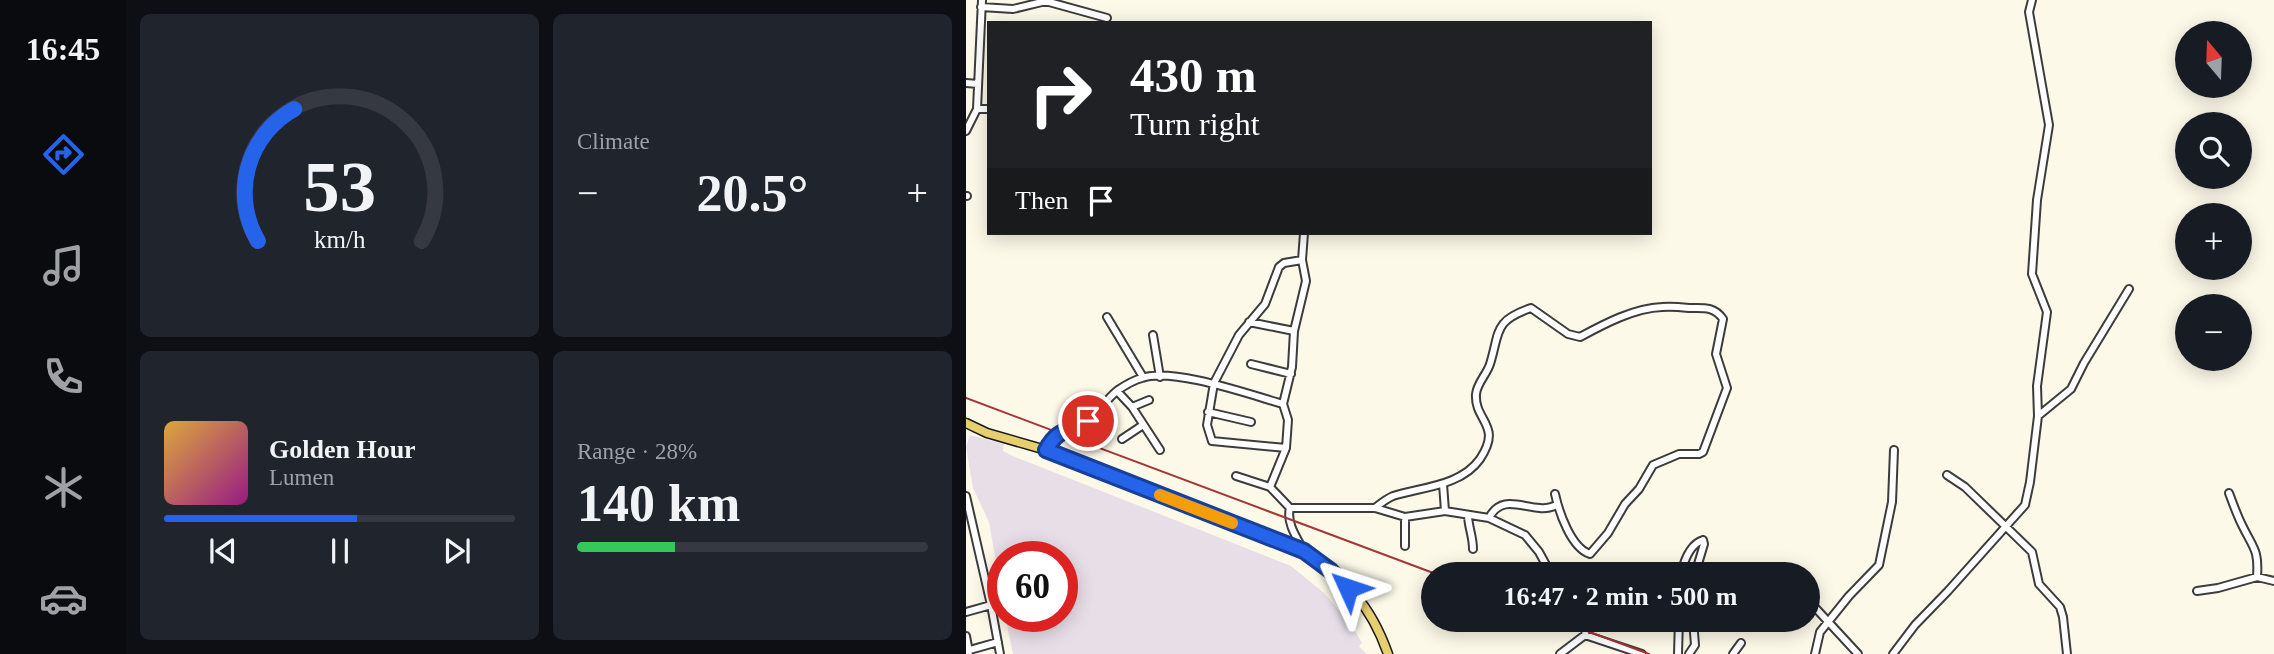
<!DOCTYPE html>
<meta charset="utf-8">
<style>
:root{--surface:#171b24;--page:#20242c;--text:#f1f3f6;--muted:#9ea1a6;--line:#363941;--accent:#2563eb}
body{margin:0;font-family:Georgia,serif;background:var(--page);color:var(--text);height:100vh;display:flex;flex-direction:column;font-size:26px;white-space:nowrap}
*{box-sizing:border-box;margin:0}
p{font-size:23px;color:var(--muted)}
.icon{flex:none;width:38px;height:38px;fill:none;stroke:currentColor;stroke-width:2;stroke-linecap:round;stroke-linejoin:round}
.map{position:relative;flex:1;overflow:hidden}
.sheet{display:flex;flex-direction:column;gap:14px;padding:14px;background:#0d0f14;width:840px}
.sheet>*{flex:none}
.hud{position:absolute;left:21px;top:21px;width:665px;height:214px;border-radius:0px;box-shadow:0 4px 18px #0003;background:#202124;color:#fff;overflow:hidden}
.needle{width:46px;rotate:341deg}
.controls{position:absolute;left:1209px;top:21px;display:grid;gap:14px}
.controls a{display:grid;place-items:center;width:77px;height:77px;border-radius:50%;background:var(--surface);box-shadow:0 4px 18px #0003;font-size:35px}
.speed{position:absolute;left:21px;top:541px;display:flex;gap:14px;font-size:35px;font-weight:700;text-align:center}
.speed>*{display:grid;place-content:center;width:91px;height:91px;border-radius:50%;background:var(--surface);box-shadow:0 4px 18px #0003;line-height:1}
.speed .limit{border:10px solid #d22;background:#fff;color:#111}
.pin{position:absolute;display:grid;place-items:center;width:60px;height:60px;color:#fff;margin:-30px;border:4px solid #fff;border-radius:50%;box-shadow:0 2px 7px #0007}
.me{position:absolute;width:77px;margin:-38px;rotate:312deg;stroke-linejoin:round;filter:drop-shadow(0 0 5px #0008)}
.turn{display:flex;align-items:center;gap:24px;height:147px;padding:0 28px;font-size:32px}
.turn .icon{width:91px;height:91px;stroke-width:2.5}
.turn b{display:block;font-size:49px;line-height:60px}
.then{display:flex;align-items:center;height:66px;padding:0 28px;background:#0003;gap:14px;font-size:26px}
.big{font-size:52px;font-weight:800;line-height:1.1}
.sheet .widget{flex:1;display:flex;flex-direction:column;justify-content:center;gap:10px;min-width:0;padding:0 24px;border-radius:10px;background:var(--page)}
.sheet .dial{align-items:center;gap:0}
.dial svg{height:182px;overflow:visible;fill:none;stroke:var(--line);stroke-width:7;stroke-linecap:round;text-anchor:middle}
.dial text{fill:var(--text);stroke:none}
.song{display:flex;align-items:center;gap:21px}
.cover{width:84px;height:84px;border-radius:10px;background:linear-gradient(135deg,hsl(40 70% 55%),hsl(310 70% 35%))}
.played{height:7px;border-radius:4px;background:linear-gradient(90deg,var(--accent) 55%,var(--line) 55%)}
.keys{display:flex;justify-content:space-around;direction:ltr}
.heat{display:flex;justify-content:space-between;align-items:center;font-size:38px;direction:ltr}
.charge{height:10px;border-radius:5px;background:linear-gradient(90deg,#34c759 28%,var(--line) 0)}
.sheet .tiles{flex:1;display:grid;gap:14px;grid-template-columns:repeat(2,1fr)}
.trip{position:absolute;left:455px;top:562px;width:399px;height:70px;border-radius:35px;background:var(--surface);box-shadow:0 4px 18px #0003;font-weight:800;line-height:70px;text-align:center}
main{display:flex;flex:1;min-height:0}
.tab-bar{display:flex;flex-direction:column;width:126px;justify-content:space-around;align-items:center;background:#090b0e;color:var(--muted)}
.tab-bar .icon{width:49px;height:49px}
.tab-bar .on{color:var(--accent)}
.tab-bar b{font-size:32px;color:var(--text)}
.map>svg:first-child{display:block}
.industrial{fill:#e7dee8}
.lines{fill:none;stroke-linecap:round;stroke-linejoin:round}
.minor-casing{stroke:#3c3c3c;stroke-width:10}
.major-casing{stroke:#1a1a1a;stroke-width:11}
.minor{stroke:#fff;stroke-width:6}
.major{stroke:#e6cf6f;stroke-width:8}
.rail{stroke:#a63535;stroke-width:2}
.route-casing{stroke:#184099;stroke-width:18}
.route{stroke:#2563eb;stroke-width:12}
.slow{stroke:#f59e0b;stroke-width:12}
</style>
<main>
<nav class="tab-bar">
<b>16:45</b>
<svg class="icon on" aria-label="directions" viewBox="0 0 24 24"><path d="M12 3l9 9-9 9-9-9zM9 14v-3h6M13 9l2 2-2 2"/></svg>
<svg class="icon" aria-label="music" viewBox="0 0 24 24"><path d="M9 18V5l10-2v13"/><circle cx="6" cy="18" r="3"/><circle cx="16" cy="16" r="3"/></svg>
<svg class="icon" aria-label="phone" viewBox="0 0 24 24"><path d="M5 4h4l2 5-3 2q2 4 5 5l2-3 5 2v4C11 20 4 13 5 4z"/></svg>
<svg class="icon" aria-label="climate" viewBox="0 0 24 24"><path d="M12 3v18M4 7l16 10M4 17L20 7"/></svg>
<svg class="icon" aria-label="car" viewBox="0 0 24 24"><path d="M5 17H2v-5l4-1 3-4h7l3 4 3 1v5h-3M9 17h6M6 11h13"/><circle cx="7" cy="17" r="2"/><circle cx="17" cy="17" r="2"/></svg>
</nav>
<section class="sheet">
<div class="tiles">
<div class="widget dial"><svg viewBox="0 0 100 80">
<path d="M14 69A42 42 0 1 1 86 69"/>
<path d="M14 69A42 42 0 0 1 30 11" stroke="#2563eb"/>
<text x="50" y="56" font-size="32" font-weight="700">53</text>
<text x="50" y="72" font-size="11">km/h</text>
</svg></div>
<div class="widget"><p>Climate</p>
<div class="heat"><a>−</a><b class="big">20.5°</b><a>+</a></div>
</div>
<div class="widget">
<div class="song"><i class="cover"></i><div><b>Golden Hour</b><p>Lumen</p></div></div>
<div class="played"></div>
<div class="keys"><svg class="icon" aria-label="previous" viewBox="0 0 24 24"><path d="M18 5L8 12l10 7zM5 5v14"/></svg><svg class="icon" aria-label="pause" viewBox="0 0 24 24"><path d="M8 5v14M16 5v14"/></svg><svg class="icon" aria-label="next" viewBox="0 0 24 24"><path d="M6 5l10 7-10 7zM19 5v14"/></svg></div>
</div>
<div class="widget"><p>Range · 28%</p><b class="big">140 km</b><div class="charge"></div></div>
</div>
</section>
<div class="map">
<svg width="1308" height="654" viewBox="0 0 1308 654">
<rect width="100%" height="100%" fill="#fcf9e9"/>
<!-- industrial -->
<path class="industrial" d="M 4,435 L 38,444 L 37,451 L 47,456 L 325,566 L 358,593 L 385,624 L 396,643 L 393,646 L 400,654 L 47,654 L 39,616 L 96,616 L 96,556 L 37,556 L 37,602 L 23,522 L 7,488 L 0,447 Z"/>
<g class="lines">
<!-- minor casing -->
<g class="minor-casing">
<path id="minor" d="M 15,7 L 47,9 L 76,2 L 83,2 L 141,18
M 0,83 L 12,84
M 11,109 L 23,109
M 0,131 L 11,109 L 16,0
M 0,196 L 1,196
M 141,317 L 177,377
M 283,322 L 328,331
M 187,335 L 194,377
M 285,364 L 325,374
M 151,391 L 166,407 L 194,450
M 166,407 L 183,400
M 242,412 L 285,422
M 1072,416 L 1105,389 L 1118,363 L 1163,289
M 156,439 L 177,425
M 320,448 L 246,441 L 241,425 L 248,383 L 273,335 L 299,304 L 313,267 L 318,263 L 336,260
M 80,450 C 94,424 103,436 122,421 C 133,413 140,399 152,390 C 158,386 168,380 176,378 C 206,367 285,395 317,404
M 981,475 L 999,487 L 1066,552 L 1073,584 L 1094,607 L 1097,617 L 1101,654
M 270,476 L 304,487
M 477,484 L 479,511
M 1263,493 C 1267,504 1271,515 1276,525 C 1287,548 1293,549 1291,577
M 0,496 L 25,605 L 34,654
M 324,508 L 409,508 L 439,517 L 479,511 L 523,518 L 559,535 L 573,552 L 585,574
M 409,508 C 414,504 420,499 427,496 C 456,487 495,486 514,459 C 537,425 508,421 510,394 C 511,383 521,374 524,364 C 534,332 527,321 565,308 L 602,334 L 614,337 C 638,324 668,308 696,307 C 705,306 714,307 723,308 C 737,308 748,306 757,319 L 750,354 L 761,388 L 737,452 L 733,454 L 713,454 L 687,465 L 673,489 L 659,504 L 642,533 L 624,554 C 605,548 593,512 589,494
M 502,515 C 502,526 507,536 507,549
M 439,517 L 439,546
M 523,518 C 535,495 554,507 574,508 C 580,509 586,507 591,505
M 338,551 C 331,538 320,523 324,508 L 304,487 L 320,448 L 322,420 L 317,404 L 326,367 L 328,331 L 340,281 L 336,260 L 338,233
M 715,574 C 718,561 724,544 737,540
M 729,574 L 738,544 L 737,540
M 1231,591 L 1252,588 L 1291,577 L 1308,581
M 843,601 L 892,654
M 0,612 L 25,605
M 612,620 L 620,630 L 619,635
M 0,636 L 3,652
M 0,651 L 32,642
M 594,654 L 619,635 L 676,654
M 712,654 L 713,620
M 723,654 L 729,645 L 727,620
M 767,654 L 775,643
M 849,654 L 854,632 L 883,596 L 913,565 L 926,502 L 928,450
M 927,654 L 949,625 L 982,591 L 1059,505 L 1064,482 L 1072,416 L 1071,386 L 1081,312 L 1066,274 L 1071,200 L 1083,125 L 1063,12 L 1066,0"/>
</g>
<!-- major casing -->
<g class="major-casing">
<path id="major" d="M 0,423 L 21,433 L 80,450 L 338,551 C 381,582 404,603 422,654"/>
</g>
<!-- minor -->
<use href="#minor" class="minor"/>
<!-- major -->
<use href="#major" class="major"/>
<!-- rail -->
<path class="rail" d="M 0,398 L 470,574
M 591,620 L 683,654"/>
</g>
<g class="lines">
<!-- route casing -->
<g class="route-casing">
<path id="route" d="M 122,421 C 102,432 92,428 80,450 L 338,551 L 365,571 L 382,588"/>
</g>
<!-- route -->
<use href="#route" class="route"/>
<!-- slow -->
<path class="slow" d="M 194,495 L 266,523"/>
</g>
</svg>
<div class="controls">
<a><svg class="needle" viewBox="-14 -14 28 28"><path d="M0-13l5 13h-10z" fill="#e53935"/><path d="M0 13l5-13h-10z" fill="#9ea1a6"/></svg></a>
<a><svg class="icon" aria-label="search" viewBox="0 0 24 24"><circle cx="10" cy="10" r="6"/><path d="M15 15l6 6"/></svg></a>
<a>+</a>
<a>−</a>
</div>
<div class="speed"><div class="limit">60</div></div>
<div class="pin" style="left:122px;top:421px;background:#d93025"><svg class="icon" aria-label="arrive" viewBox="0 0 24 24"><path d="M6 21V4h12l-3 4 3 4H6"/></svg></div>
<svg class="me" style="left:382px;top:588px" viewBox="-20 -20 40 40"><path d="M0-17L14 15 0 8-14 15z" fill="#2563eb" stroke="#fff" stroke-width="4"/></svg>
<div class="trip">16:47 · 2 min · 500 m</div>
<div class="hud">
<div class="turn"><svg class="icon" aria-label="right" viewBox="0 0 24 24"><path d="M7 20v-9h11M14 6l5 5-5 5"/></svg><div><b>430 m</b>Turn right</div></div>
<div class="then">Then<svg class="icon" aria-label="arrive" viewBox="0 0 24 24"><path d="M6 21V4h12l-3 4 3 4H6"/></svg></div>
</div>
</div>
</main>
